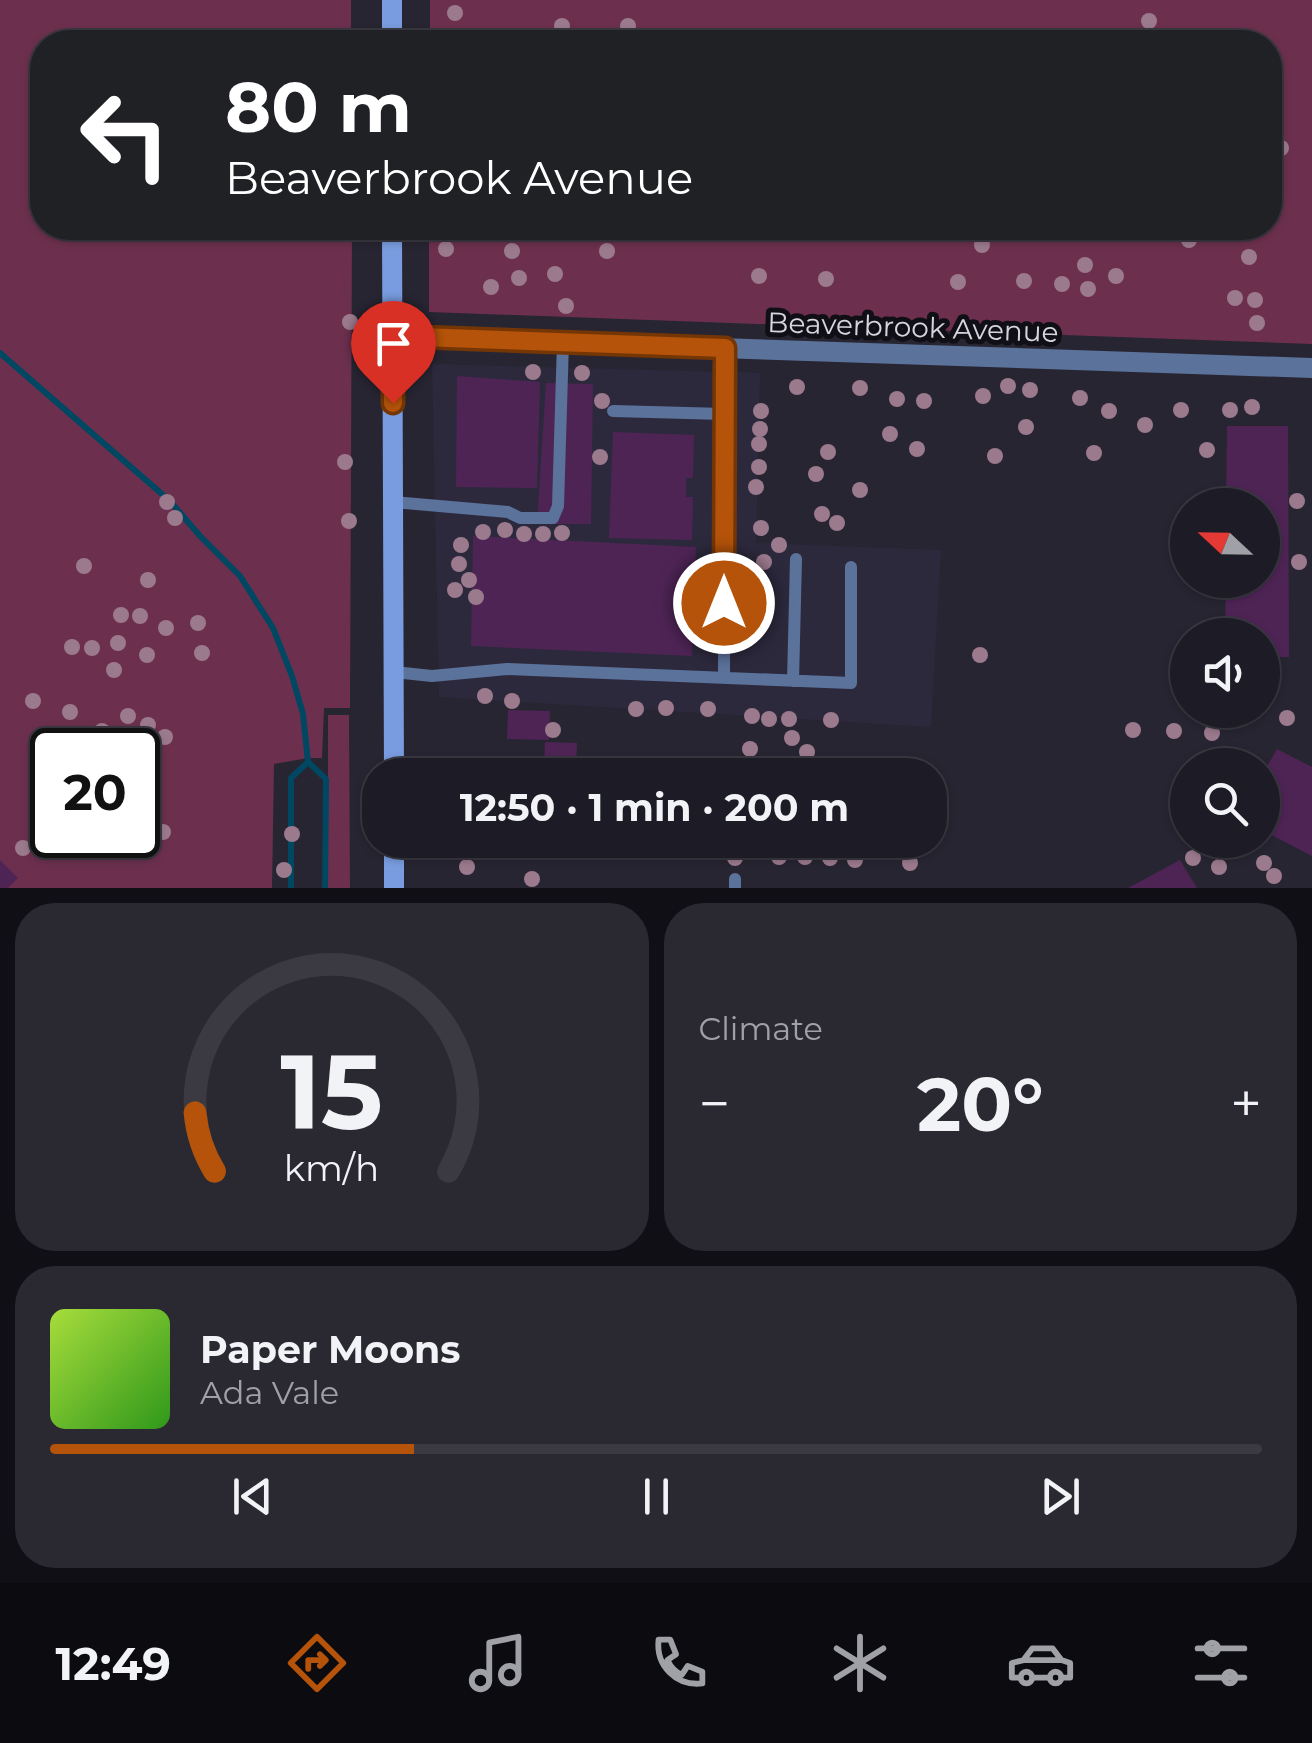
<!DOCTYPE html>
<meta charset="utf-8">
<style>
:root{--surface:#1d1c26;--page:#2a2932;--text:#f1f3f6;--muted:#a0a1a7;--line:#3b3a43;--accent:#b45309}
body{margin:0;font-family:Montserrat,sans-serif;background:var(--page);color:var(--text);height:100vh;display:flex;flex-direction:column;font-size:38px;white-space:nowrap}
*{box-sizing:border-box;margin:0}
p{font-size:32px;color:var(--muted)}
.icon{flex:none;width:55px;height:55px;fill:none;stroke:currentColor;stroke-width:2;stroke-linecap:round;stroke-linejoin:round}
.map{position:relative;height:888px;overflow:hidden}
.drawer{display:flex;flex-direction:column;gap:15px;padding:15px;background:#100f15;flex:1}
.drawer>*{flex:none}
.guide{position:absolute;left:30px;top:30px;width:1252px;height:210px;border-radius:40px;box-shadow:0 2px 8px #0004,0 0 0 2px var(--line);background:#202124;color:#fff;overflow:hidden}
.needle{width:65px;rotate:292deg}
.fabs{position:absolute;left:1170px;top:488px;display:grid;gap:20px}
.fabs a{display:grid;place-items:center;width:110px;height:110px;border-radius:50%;background:var(--surface);box-shadow:0 2px 8px #0004,0 0 0 2px var(--line);font-size:50px}
.speed{position:absolute;left:30px;top:728px;display:flex;gap:20px;font-size:50px;font-weight:700;text-align:center}
.speed>*{display:grid;place-content:center;width:130px;height:130px;border-radius:50%;background:var(--surface);box-shadow:0 2px 8px #0004,0 0 0 2px var(--line);line-height:1}
.speed .limit{border:5px solid #111;border-radius:15px;background:#fff;color:#111}
.pin{position:absolute;display:grid;place-items:center;width:85px;height:85px;color:#fff;margin:-102px -42px;border-radius:50% 50% 50% 0;rotate:-45deg;box-shadow:0 0 10px #0007}
.pin .icon{rotate:45deg}
.me{position:absolute;width:110px;margin:-55px;rotate:0deg;stroke-linejoin:round;filter:drop-shadow(0 0 8px #0008)}
.turn{display:flex;align-items:center;gap:35px;height:210px;padding:0 30px;font-size:45px}
.turn .icon{width:130px;height:130px;stroke-width:2.5}
.turn b{display:block;font-size:70px;line-height:85px}
.big{font-size:75px;font-weight:700;line-height:1.1}
.drawer .widget{flex:1;display:flex;flex-direction:column;justify-content:center;gap:15px;min-width:0;padding:0 35px;border-radius:40px;background:var(--page)}
.drawer .dial{align-items:center;gap:0}
.dial svg{height:260px;overflow:visible;fill:none;stroke:var(--line);stroke-width:7;stroke-linecap:round;text-anchor:middle}
.dial text{fill:var(--text);stroke:none}
.song{display:flex;align-items:center;gap:30px}
.cover{width:120px;height:120px;border-radius:15px;background:linear-gradient(135deg,hsl(80 70% 55%),hsl(110 70% 35%))}
.played{height:10px;border-radius:5px;background:linear-gradient(90deg,var(--accent) 30%,var(--line) 30%)}
.keys{display:flex;justify-content:space-around;direction:ltr}
.heat{display:flex;justify-content:space-between;align-items:center;font-size:55px;direction:ltr}
.drawer .tiles{flex:1;display:grid;gap:15px;grid-template-columns:1fr 1fr}
.widget:last-child{grid-column:span 2}
.trip{position:absolute;left:362px;top:758px;width:585px;height:100px;border-radius:40px;background:var(--surface);box-shadow:0 2px 8px #0004,0 0 0 2px var(--line);font-weight:700;line-height:100px;text-align:center}
.tabs{display:flex;height:160px;justify-content:space-around;align-items:center;background:#0c0b0f;color:var(--muted)}
.tabs .icon{width:70px;height:70px}
.tabs .active{color:var(--accent)}
.tabs b{font-size:45px;color:var(--text)}
.map>svg:first-child{display:block}
.built{fill:#2d293d}
.green{fill:#6c304e;fill-rule:evenodd}
.lines{fill:none;stroke-linecap:round;stroke-linejoin:round}
.stream{stroke:#004762;stroke-width:6}
.building{fill:#4e2455}
.service{stroke:#5b729b;stroke-width:12}
.tertiary{stroke:#5b729b;stroke-width:20}
.secondary{stroke:#789cdf;stroke-width:20}
.tree{fill:#9c7a8e}
.route-casing{stroke:#753606;stroke-width:25}
.route{stroke:#b45309;stroke-width:18}
.labels{text-anchor:middle;stroke-width:10;stroke-linejoin:round;paint-order:stroke}
.street-label{font-size:28px;fill:#d6d5de;stroke:#100f15}
</style>
<div class="map">
<svg width="1312" height="888" viewBox="0 0 1312 888">
<rect width="100%" height="100%" fill="#272532"/>
<!-- built -->
<path class="built" d="M 432,364 L 760,373 L 756,543 L 941,550 L 931,727 L 439,697 Z"/>
<!-- green -->
<path class="green" d="M 0,0 L 351,0 L 351,42 L 42,42 L 42,228 L 352,228 L 350,708 L 324,708 L 322,758 L 308,758 L 274,764 L 272,888 L 0,888 ZM 52,750 L 138,750 L 138,835 L 52,835 Z
M 430,0 L 1312,0 L 1312,344 L 429,312 L 429,228 L 1270,228 L 1270,42 L 430,42 Z
M 328,715 L 349,715 L 350,888 L 328,888 Z"/>
<g class="lines">
<!-- stream -->
<path class="stream" d="M 0,353 L 170,501 L 200,536 L 240,576 L 273,628 L 292,676 L 303,714 L 308,762 L 326,779 L 325,888
M 291,888 L 291,778 L 308,762"/>
</g>
<!-- building -->
<path class="building" d="M 457,376 L 540,382 L 537,488 L 456,487 Z
M 546,383 L 593,384 L 591,524 L 537,524 Z
M 1227,426 L 1288,426 L 1289,657 L 1262,657 L 1262,635 L 1225,635 L 1226,580 L 1262,580 L 1262,505 L 1226,505 Z
M 613,432 L 694,435 L 693,478 L 686,478 L 686,497 L 693,497 L 692,540 L 609,538 Z
M 473,536 L 696,547 L 692,656 L 471,646 Z
M 508,710 L 550,711 L 549,740 L 507,739 Z
M 545,742 L 577,743 L 576,765 L 544,764 Z
M 1277,749 L 1312,767 L 1312,856 L 1262,830 L 1262,775 Z
M 0,860 L 18,878 L 8,888 L 0,888 Z
M 1180,860 L 1197,888 L 1128,888 Z"/>
<g class="lines">
<!-- service -->
<path class="service" d="M 613,411 L 724,414
M 393,502 L 508,512 L 520,518 L 553,518 L 558,506 L 563,342
M 394,672 L 432,676 L 507,669 L 851,683 L 851,567
M 724,678 L 725,348
M 793,681 L 796,559
M 735,879 L 735,888"/>
<!-- tertiary -->
<path class="tertiary" d="M 393,337 L 1312,368"/>
<!-- secondary -->
<path class="secondary" d="M 392,0 L 392,42
M 392,228 L 394,775
M 394,840 L 394,888"/>
</g>
<!-- trees -->
<g class="tree">
<circle cx="455" cy="13" r="8"/>
<circle cx="1149" cy="21" r="8"/>
<circle cx="562" cy="26" r="8"/>
<circle cx="628" cy="26" r="8"/>
<circle cx="1281" cy="148" r="8"/>
<circle cx="1189" cy="240" r="8"/>
<circle cx="982" cy="245" r="8"/>
<circle cx="446" cy="249" r="8"/>
<circle cx="512" cy="251" r="8"/>
<circle cx="607" cy="251" r="8"/>
<circle cx="1249" cy="257" r="8"/>
<circle cx="1085" cy="265" r="8"/>
<circle cx="555" cy="274" r="8"/>
<circle cx="759" cy="276" r="8"/>
<circle cx="1116" cy="276" r="8"/>
<circle cx="519" cy="278" r="8"/>
<circle cx="826" cy="279" r="8"/>
<circle cx="1024" cy="281" r="8"/>
<circle cx="958" cy="282" r="8"/>
<circle cx="1062" cy="284" r="8"/>
<circle cx="491" cy="287" r="8"/>
<circle cx="1088" cy="289" r="8"/>
<circle cx="1235" cy="298" r="8"/>
<circle cx="1255" cy="300" r="8"/>
<circle cx="566" cy="306" r="8"/>
<circle cx="350" cy="322" r="8"/>
<circle cx="1257" cy="323" r="8"/>
<circle cx="533" cy="372" r="8"/>
<circle cx="582" cy="373" r="8"/>
<circle cx="1008" cy="386" r="8"/>
<circle cx="797" cy="387" r="8"/>
<circle cx="860" cy="388" r="8"/>
<circle cx="1030" cy="390" r="8"/>
<circle cx="983" cy="396" r="8"/>
<circle cx="1080" cy="398" r="8"/>
<circle cx="897" cy="399" r="8"/>
<circle cx="602" cy="401" r="8"/>
<circle cx="924" cy="401" r="8"/>
<circle cx="1252" cy="407" r="8"/>
<circle cx="1181" cy="410" r="8"/>
<circle cx="1230" cy="410" r="8"/>
<circle cx="761" cy="411" r="8"/>
<circle cx="1109" cy="411" r="8"/>
<circle cx="1145" cy="425" r="8"/>
<circle cx="1026" cy="427" r="8"/>
<circle cx="760" cy="429" r="8"/>
<circle cx="890" cy="434" r="8"/>
<circle cx="759" cy="444" r="8"/>
<circle cx="917" cy="449" r="8"/>
<circle cx="1207" cy="450" r="8"/>
<circle cx="828" cy="452" r="8"/>
<circle cx="1094" cy="453" r="8"/>
<circle cx="995" cy="456" r="8"/>
<circle cx="600" cy="457" r="8"/>
<circle cx="345" cy="462" r="8"/>
<circle cx="759" cy="467" r="8"/>
<circle cx="816" cy="474" r="8"/>
<circle cx="756" cy="487" r="8"/>
<circle cx="860" cy="490" r="8"/>
<circle cx="1297" cy="501" r="8"/>
<circle cx="167" cy="502" r="8"/>
<circle cx="822" cy="514" r="8"/>
<circle cx="175" cy="518" r="8"/>
<circle cx="349" cy="521" r="8"/>
<circle cx="837" cy="523" r="8"/>
<circle cx="761" cy="528" r="8"/>
<circle cx="505" cy="530" r="8"/>
<circle cx="483" cy="532" r="8"/>
<circle cx="562" cy="533" r="8"/>
<circle cx="524" cy="534" r="8"/>
<circle cx="543" cy="534" r="8"/>
<circle cx="461" cy="545" r="8"/>
<circle cx="779" cy="545" r="8"/>
<circle cx="764" cy="562" r="8"/>
<circle cx="1299" cy="562" r="8"/>
<circle cx="459" cy="564" r="8"/>
<circle cx="84" cy="566" r="8"/>
<circle cx="148" cy="580" r="8"/>
<circle cx="469" cy="580" r="8"/>
<circle cx="455" cy="590" r="8"/>
<circle cx="476" cy="597" r="8"/>
<circle cx="121" cy="615" r="8"/>
<circle cx="140" cy="616" r="8"/>
<circle cx="198" cy="623" r="8"/>
<circle cx="761" cy="624" r="8"/>
<circle cx="166" cy="628" r="8"/>
<circle cx="118" cy="643" r="8"/>
<circle cx="72" cy="647" r="8"/>
<circle cx="92" cy="648" r="8"/>
<circle cx="202" cy="653" r="8"/>
<circle cx="147" cy="655" r="8"/>
<circle cx="980" cy="655" r="8"/>
<circle cx="114" cy="670" r="8"/>
<circle cx="485" cy="696" r="8"/>
<circle cx="33" cy="701" r="8"/>
<circle cx="512" cy="701" r="8"/>
<circle cx="666" cy="708" r="8"/>
<circle cx="636" cy="709" r="8"/>
<circle cx="708" cy="709" r="8"/>
<circle cx="70" cy="712" r="8"/>
<circle cx="128" cy="716" r="8"/>
<circle cx="752" cy="716" r="8"/>
<circle cx="1287" cy="718" r="8"/>
<circle cx="769" cy="719" r="8"/>
<circle cx="789" cy="719" r="8"/>
<circle cx="831" cy="720" r="8"/>
<circle cx="148" cy="725" r="8"/>
<circle cx="553" cy="730" r="8"/>
<circle cx="1133" cy="730" r="8"/>
<circle cx="102" cy="731" r="8"/>
<circle cx="1174" cy="731" r="8"/>
<circle cx="1212" cy="733" r="8"/>
<circle cx="165" cy="737" r="8"/>
<circle cx="792" cy="738" r="8"/>
<circle cx="750" cy="749" r="8"/>
<circle cx="807" cy="752" r="8"/>
<circle cx="858" cy="764" r="8"/>
<circle cx="479" cy="766" r="8"/>
<circle cx="903" cy="766" r="8"/>
<circle cx="154" cy="773" r="8"/>
<circle cx="41" cy="783" r="8"/>
<circle cx="154" cy="799" r="8"/>
<circle cx="163" cy="832" r="8"/>
<circle cx="292" cy="834" r="8"/>
<circle cx="149" cy="838" r="8"/>
<circle cx="23" cy="848" r="8"/>
<circle cx="73" cy="851" r="8"/>
<circle cx="779" cy="857" r="8"/>
<circle cx="805" cy="857" r="8"/>
<circle cx="735" cy="858" r="8"/>
<circle cx="830" cy="858" r="8"/>
<circle cx="1193" cy="858" r="8"/>
<circle cx="855" cy="860" r="8"/>
<circle cx="910" cy="863" r="8"/>
<circle cx="1264" cy="863" r="8"/>
<circle cx="467" cy="867" r="8"/>
<circle cx="1219" cy="867" r="8"/>
<circle cx="284" cy="870" r="8"/>
<circle cx="1274" cy="876" r="8"/>
<circle cx="532" cy="879" r="8"/>
</g>
<g class="lines">
<!-- route casing -->
<g class="route-casing">
<path id="route" d="M 393,403 L 393,336 L 725,348 L 724,603"/>
</g>
<!-- route -->
<use href="#route" class="route"/>
</g>
<g class="labels">
<!-- street labels -->
<g class="street-label">
<text transform="translate(913 327) rotate(2)" y="10">Beaverbrook Avenue</text>
</g>
</g>
</svg>
<div class="fabs">
<a><svg class="needle" viewBox="-14 -14 28 28"><path d="M0-13l5 13h-10z" fill="#e53935"/><path d="M0 13l5-13h-10z" fill="#a0a1a7"/></svg></a>
<a><svg class="icon" aria-label="sound" viewBox="0 0 24 24"><path d="M4 9h4l5-4v14l-5-4H4zM17 9q2 3 0 6"/></svg></a>
<a><svg class="icon" aria-label="search" viewBox="0 0 24 24"><circle cx="10" cy="10" r="6"/><path d="M15 15l6 6"/></svg></a>
</div>
<div class="speed"><div class="limit">20</div></div>
<div class="pin" style="left:393px;top:403px;background:#d93025"><svg class="icon" aria-label="arrive" viewBox="0 0 24 24"><path d="M6 21V4h12l-3 4 3 4H6"/></svg></div>
<svg class="me" style="left:724px;top:603px" viewBox="-20 -20 40 40"><circle r="17" fill="#b45309" stroke="#fff" stroke-width="3"/><path d="M0-11L8 9 0 5-8 9z" fill="#fff"/></svg>
<div class="trip">12:50 · 1 min · 200 m</div>
<div class="guide">
<div class="turn"><svg class="icon" aria-label="left" viewBox="0 0 24 24"><path d="M17 20v-9H6M10 6l-5 5 5 5"/></svg><div><b>80 m</b>Beaverbrook Avenue</div></div>
</div>
</div>
<section class="drawer">
<div class="tiles">
<div class="widget dial"><svg viewBox="0 0 100 80">
<path d="M14 69A42 42 0 1 1 86 69"/>
<path d="M14 69A42 42 0 0 1 8 51" stroke="#b45309"/>
<text x="50" y="56" font-size="32" font-weight="700">15</text>
<text x="50" y="72" font-size="11">km/h</text>
</svg></div>
<div class="widget"><p>Climate</p>
<div class="heat"><a>−</a><b class="big">20°</b><a>+</a></div>
</div>
<div class="widget">
<div class="song"><i class="cover"></i><div><b>Paper Moons</b><p>Ada Vale</p></div></div>
<div class="played"></div>
<div class="keys"><svg class="icon" aria-label="previous" viewBox="0 0 24 24"><path d="M18 5L8 12l10 7zM5 5v14"/></svg><svg class="icon" aria-label="pause" viewBox="0 0 24 24"><path d="M8 5v14M16 5v14"/></svg><svg class="icon" aria-label="next" viewBox="0 0 24 24"><path d="M6 5l10 7-10 7zM19 5v14"/></svg></div>
</div>
</div>
</section>
<nav class="tabs">
<b>12:49</b>
<svg class="icon active" aria-label="directions" viewBox="0 0 24 24"><path d="M12 3l9 9-9 9-9-9zM9 14v-3h6M13 9l2 2-2 2"/></svg>
<svg class="icon" aria-label="music" viewBox="0 0 24 24"><path d="M9 18V5l10-2v13"/><circle cx="6" cy="18" r="3"/><circle cx="16" cy="16" r="3"/></svg>
<svg class="icon" aria-label="phone" viewBox="0 0 24 24"><path d="M5 4h4l2 5-3 2q2 4 5 5l2-3 5 2v4C11 20 4 13 5 4z"/></svg>
<svg class="icon" aria-label="climate" viewBox="0 0 24 24"><path d="M12 3v18M4 7l16 10M4 17L20 7"/></svg>
<svg class="icon" aria-label="car" viewBox="0 0 24 24"><path d="M5 17H2v-5l4-1 3-4h7l3 4 3 1v5h-3M9 17h6M6 11h13"/><circle cx="7" cy="17" r="2"/><circle cx="17" cy="17" r="2"/></svg>
<svg class="icon" aria-label="filters" viewBox="0 0 24 24"><path d="M4 7h16M4 17h16"/><circle cx="9" cy="7" r="2"/><circle cx="15" cy="17" r="2"/></svg>
</nav>
